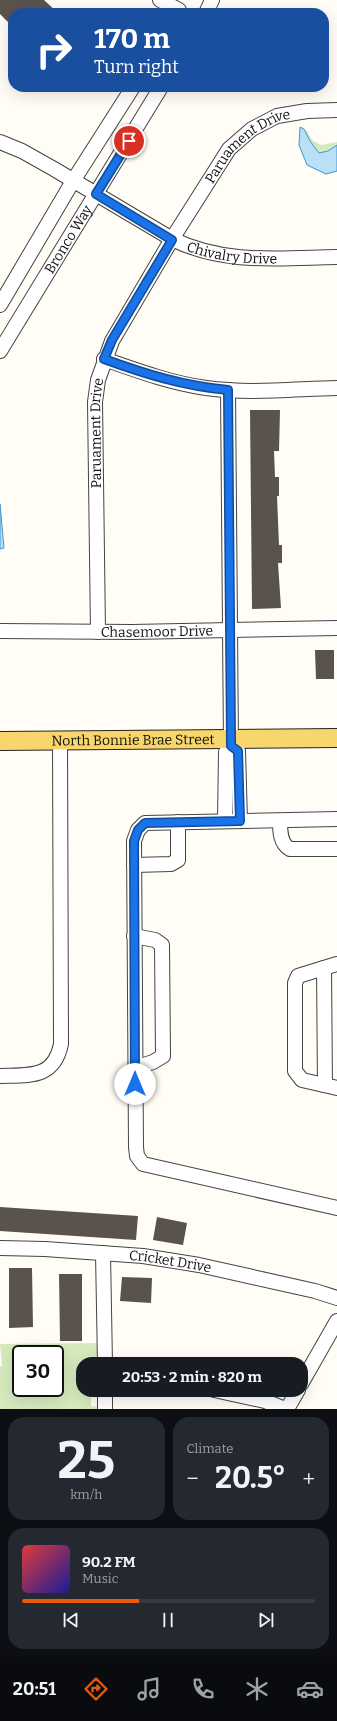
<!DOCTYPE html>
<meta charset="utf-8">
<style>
:root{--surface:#171b24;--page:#242831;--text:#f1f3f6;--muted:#9ea1a6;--line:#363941;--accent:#ea580c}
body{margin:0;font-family:Bitter,serif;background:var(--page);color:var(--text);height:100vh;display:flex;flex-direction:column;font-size:15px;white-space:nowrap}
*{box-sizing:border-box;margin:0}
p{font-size:13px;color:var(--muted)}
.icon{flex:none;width:22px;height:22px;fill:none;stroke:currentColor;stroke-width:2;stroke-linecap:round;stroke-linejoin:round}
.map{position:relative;height:1409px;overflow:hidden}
.sheet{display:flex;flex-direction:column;gap:8px;padding:8px;background:#0d0f14;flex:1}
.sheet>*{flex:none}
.hud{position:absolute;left:8px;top:8px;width:321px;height:84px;border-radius:16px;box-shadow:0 4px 16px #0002;background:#1a4fa0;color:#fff;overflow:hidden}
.speed{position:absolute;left:12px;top:1345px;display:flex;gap:8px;font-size:20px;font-weight:700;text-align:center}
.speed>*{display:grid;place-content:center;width:52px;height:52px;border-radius:50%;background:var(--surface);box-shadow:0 4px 16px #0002;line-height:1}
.speed .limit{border:2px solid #111;border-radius:6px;background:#fff;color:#111}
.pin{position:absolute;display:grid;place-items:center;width:34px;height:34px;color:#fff;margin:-17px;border:2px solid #fff;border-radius:50%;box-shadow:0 1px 4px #0007}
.me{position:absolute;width:44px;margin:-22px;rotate:0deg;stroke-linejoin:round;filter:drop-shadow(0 0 3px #0008)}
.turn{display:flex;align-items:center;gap:14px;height:84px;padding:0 20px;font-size:18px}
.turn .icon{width:52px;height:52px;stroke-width:2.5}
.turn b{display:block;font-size:28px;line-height:34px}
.big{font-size:30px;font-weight:700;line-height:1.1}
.sheet .widget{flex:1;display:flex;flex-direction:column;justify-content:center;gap:6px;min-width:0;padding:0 14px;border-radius:16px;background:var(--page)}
.sheet .dial{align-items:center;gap:0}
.dial b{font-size:52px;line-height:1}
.song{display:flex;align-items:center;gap:12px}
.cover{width:48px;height:48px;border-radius:6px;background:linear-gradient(135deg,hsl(0 70% 55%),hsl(240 70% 35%))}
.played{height:4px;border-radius:2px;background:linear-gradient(90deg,var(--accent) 40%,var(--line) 40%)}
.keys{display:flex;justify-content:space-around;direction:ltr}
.heat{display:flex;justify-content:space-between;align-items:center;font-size:22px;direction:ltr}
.sheet .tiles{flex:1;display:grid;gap:8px;grid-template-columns:1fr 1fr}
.widget:last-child{grid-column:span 2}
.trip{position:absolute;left:76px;top:1357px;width:232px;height:40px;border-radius:16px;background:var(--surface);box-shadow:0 4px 16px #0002;font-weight:700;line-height:40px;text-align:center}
.tabs{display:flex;height:64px;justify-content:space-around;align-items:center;background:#090b0e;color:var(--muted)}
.tabs .icon{width:28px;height:28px}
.tabs .on{color:var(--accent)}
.tabs b{font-size:18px;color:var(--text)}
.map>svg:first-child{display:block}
.green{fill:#d5ebbd;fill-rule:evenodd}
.water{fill:#b9e0f7;stroke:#3f96cf}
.building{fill:#5a524d}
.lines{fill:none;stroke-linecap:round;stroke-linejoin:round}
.minor-casing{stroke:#444;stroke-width:16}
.major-casing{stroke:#222;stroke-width:20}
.minor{stroke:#fff;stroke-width:14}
.major{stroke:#f9d66b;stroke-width:18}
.route-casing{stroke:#114b97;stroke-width:10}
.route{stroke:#1a73e8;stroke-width:7}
.labels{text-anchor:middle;stroke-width:4;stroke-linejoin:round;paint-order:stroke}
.street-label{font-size:14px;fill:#111;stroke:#fff}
</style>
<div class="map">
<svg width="337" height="1409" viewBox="0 0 337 1409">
<rect width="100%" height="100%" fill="#fffdf5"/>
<!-- green -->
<path class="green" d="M 304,129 L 307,131 L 312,140 L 321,145 L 337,142 L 337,145 L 328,151 L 319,153 L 310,141 Z
M 99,1343 L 99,1364 L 83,1364 L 83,1390 L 99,1390 L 99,1392 L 91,1392 L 91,1406 L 99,1407 L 99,1409 L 0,1409 L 0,1366 L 2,1366 L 0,1344 ZM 21,1354 L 55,1354 L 55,1388 L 21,1388 Z"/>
<!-- water -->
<path class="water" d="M 300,127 L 304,129 L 310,141 L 319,153 L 328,151 L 337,145 L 337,171 L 326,174 L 307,165 L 299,145 Z
M 0,504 L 4,548 L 0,549 Z"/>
<!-- building -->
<path class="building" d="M 0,0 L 44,0 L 58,13 L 13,13 L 13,27 L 0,14 Z
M 250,410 L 280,410 L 279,451 L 274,451 L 275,477 L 279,477 L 279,496 L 277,496 L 279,545 L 282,545 L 282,563 L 278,563 L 281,608 L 252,609 Z
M 315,650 L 334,650 L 334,679 L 316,679 Z
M 0,1207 L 138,1216 L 136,1240 L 0,1231 Z
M 157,1217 L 187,1223 L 183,1245 L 153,1240 Z
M 9,1268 L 32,1268 L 33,1327 L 9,1328 Z
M 59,1274 L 82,1274 L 82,1341 L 60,1341 Z
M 122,1277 L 152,1278 L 151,1303 L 120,1301 Z"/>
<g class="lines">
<!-- minor casing -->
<g class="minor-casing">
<g id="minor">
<path d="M 160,0 L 179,10"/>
<path d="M 206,13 L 212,0"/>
<path id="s1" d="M 0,142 L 22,151 L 54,169 L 172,239 C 225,265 280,258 337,257"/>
<path d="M 0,305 L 73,181 L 133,87"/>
<path id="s2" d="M 0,351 L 161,87"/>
<path d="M 104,359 C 138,371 171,383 206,388 C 249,394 294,389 337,388"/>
<path id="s3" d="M 0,631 L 132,632 L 337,628"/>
<path id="s4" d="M 98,632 L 95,402 L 98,380 L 112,341 L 172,239 L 229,149 L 252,129 L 277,116 L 307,111 L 337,110"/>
<path d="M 231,746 L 238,751 L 240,821"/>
<path d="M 337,819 L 145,823 L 138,830 L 134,841 L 136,1147 L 137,1156 L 143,1164 L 337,1208"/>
<path d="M 225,821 L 226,752 L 231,746 L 228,390"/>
<path d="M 280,821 C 280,830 280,844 290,849 L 337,849"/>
<path d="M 134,865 L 171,864 L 178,860 L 178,822"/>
<path d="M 134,936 L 155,940 L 162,945 L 163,1056 L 153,1062 L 135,1068"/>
<path d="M 337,964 L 298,976 L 295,983 L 295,1071 L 302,1080 L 337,1088"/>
<path d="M 324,968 L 325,1085"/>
<path d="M 0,1076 C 29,1075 54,1079 61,1044 L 60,740"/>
<path id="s5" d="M 0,1248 L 45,1249 L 143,1256 L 199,1265 L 315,1291 L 337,1298"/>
<path d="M 103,1253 L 105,1364"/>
<path d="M 301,1384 L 337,1321"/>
<path d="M 105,1390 L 105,1409"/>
<path d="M 214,1390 L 265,1401 L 285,1409"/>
<path d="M 287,1409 L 298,1390"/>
</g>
</g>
<!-- major casing -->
<g class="major-casing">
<g id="major">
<path id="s6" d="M 0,741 L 337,738"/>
</g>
</g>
<!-- minor -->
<use href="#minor" class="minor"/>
<!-- major -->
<use href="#major" class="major"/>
</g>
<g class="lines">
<!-- route casing -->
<g class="route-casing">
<path id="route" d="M 129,141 L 96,194 L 172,240 L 112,340 L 104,359 C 145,374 184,386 228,390 L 231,739 L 231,746 L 238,751 L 240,821 L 145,823 L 138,830 L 134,841 L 135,1084"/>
</g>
<!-- route -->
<use href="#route" class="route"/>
</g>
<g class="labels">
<!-- street labels -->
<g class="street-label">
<text dy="5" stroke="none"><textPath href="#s4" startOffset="535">Paruament Drive</textPath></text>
<text dy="5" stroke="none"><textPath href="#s2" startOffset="131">Bronco Way</textPath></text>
<text dy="5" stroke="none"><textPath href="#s1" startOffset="260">Chivalry Drive</textPath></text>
<text dy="5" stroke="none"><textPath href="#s4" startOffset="199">Paruament Drive</textPath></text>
<text dy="5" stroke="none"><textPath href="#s3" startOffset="157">Chasemoor Drive</textPath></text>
<text dy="5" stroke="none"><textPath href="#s6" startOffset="133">North Bonnie Brae Street</textPath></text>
<text dy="5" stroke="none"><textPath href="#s5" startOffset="171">Cricket Drive</textPath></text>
</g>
</g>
</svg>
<div class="speed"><div class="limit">30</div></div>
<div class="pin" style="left:129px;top:141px;background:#d93025"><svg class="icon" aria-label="arrive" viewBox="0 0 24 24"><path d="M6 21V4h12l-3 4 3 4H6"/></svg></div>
<svg class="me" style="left:135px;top:1084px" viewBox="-20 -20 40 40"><circle r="19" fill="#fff"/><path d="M0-13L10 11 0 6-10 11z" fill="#1a73e8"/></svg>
<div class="trip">20:53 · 2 min · 820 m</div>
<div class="hud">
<div class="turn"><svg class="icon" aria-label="right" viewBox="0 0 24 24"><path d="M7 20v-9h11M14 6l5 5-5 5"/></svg><div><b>170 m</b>Turn right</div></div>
</div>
</div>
<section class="sheet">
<div class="tiles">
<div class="widget dial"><b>25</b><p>km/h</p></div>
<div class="widget"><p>Climate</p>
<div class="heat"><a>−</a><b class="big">20.5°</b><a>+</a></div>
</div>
<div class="widget">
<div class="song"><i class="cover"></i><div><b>90.2 FM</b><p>Music</p></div></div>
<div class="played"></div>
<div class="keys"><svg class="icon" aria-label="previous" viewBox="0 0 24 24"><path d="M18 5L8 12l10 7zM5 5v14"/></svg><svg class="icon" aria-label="pause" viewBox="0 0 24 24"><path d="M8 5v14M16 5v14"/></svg><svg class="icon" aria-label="next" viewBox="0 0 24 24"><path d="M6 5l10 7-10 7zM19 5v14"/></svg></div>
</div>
</div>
</section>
<nav class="tabs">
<b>20:51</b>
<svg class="icon on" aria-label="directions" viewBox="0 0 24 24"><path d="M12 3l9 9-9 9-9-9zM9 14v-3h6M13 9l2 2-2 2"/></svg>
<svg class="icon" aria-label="music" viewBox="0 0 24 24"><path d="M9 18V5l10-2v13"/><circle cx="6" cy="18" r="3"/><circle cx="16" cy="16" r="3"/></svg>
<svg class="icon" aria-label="phone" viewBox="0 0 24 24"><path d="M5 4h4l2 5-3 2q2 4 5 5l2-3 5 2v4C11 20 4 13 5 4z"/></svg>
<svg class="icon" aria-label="climate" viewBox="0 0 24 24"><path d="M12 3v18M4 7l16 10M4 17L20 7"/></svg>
<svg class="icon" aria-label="car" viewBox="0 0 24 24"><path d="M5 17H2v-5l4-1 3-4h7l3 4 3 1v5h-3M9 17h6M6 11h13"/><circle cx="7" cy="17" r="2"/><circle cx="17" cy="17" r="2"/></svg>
</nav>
